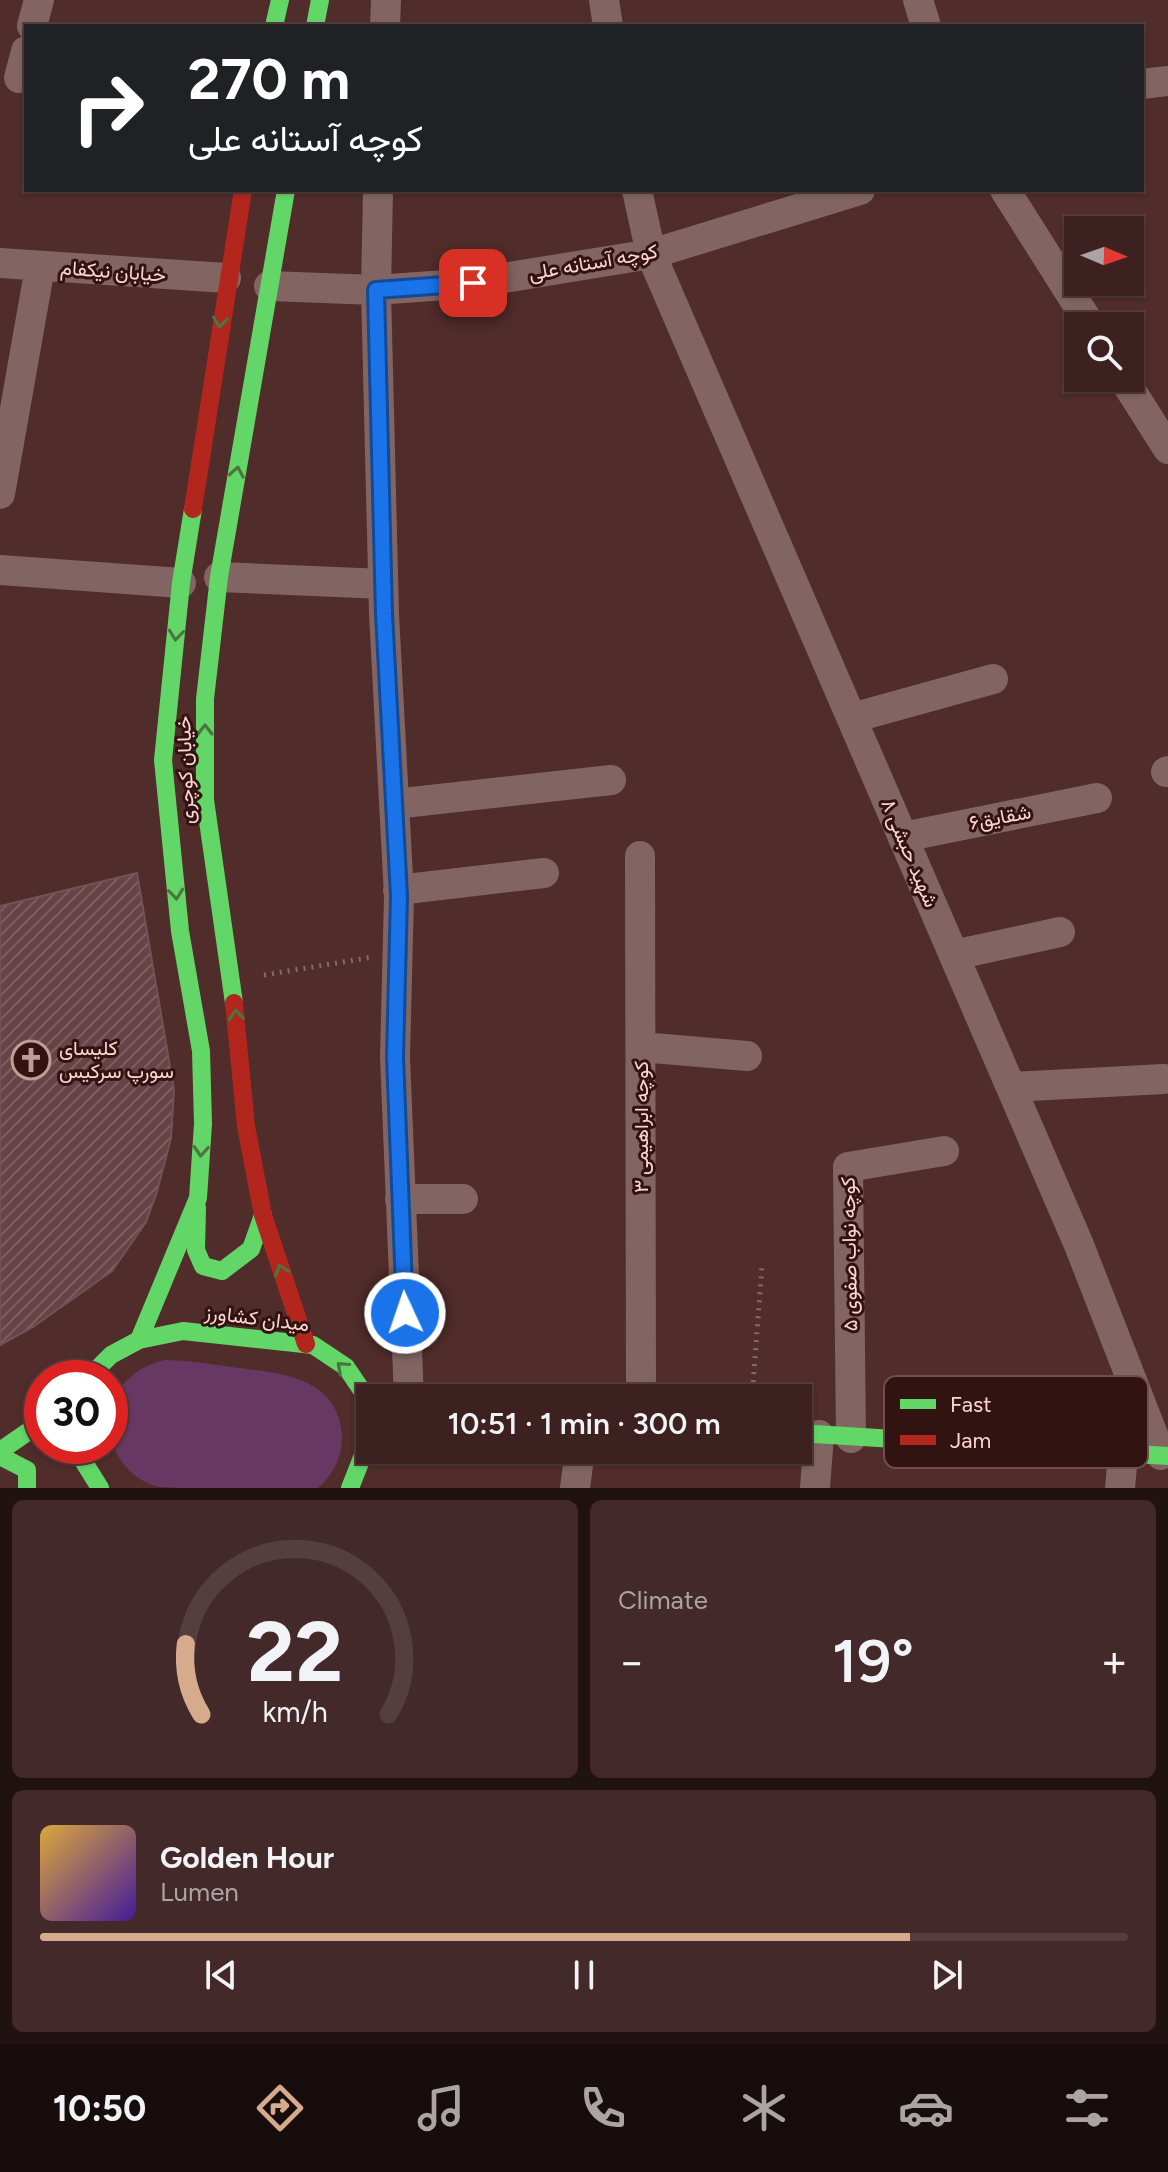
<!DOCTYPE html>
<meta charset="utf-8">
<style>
:root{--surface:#3c2120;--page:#432929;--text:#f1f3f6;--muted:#aca3a5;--line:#553e3e;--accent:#d6ab8b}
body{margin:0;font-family:Figtree,Vazirmatn,sans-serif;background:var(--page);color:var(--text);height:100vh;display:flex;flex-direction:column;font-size:30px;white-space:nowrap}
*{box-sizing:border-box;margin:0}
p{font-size:26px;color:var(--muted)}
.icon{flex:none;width:44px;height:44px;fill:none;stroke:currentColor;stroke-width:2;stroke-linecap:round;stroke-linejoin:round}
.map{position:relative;height:1488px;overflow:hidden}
.details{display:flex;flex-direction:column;gap:12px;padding:12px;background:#211212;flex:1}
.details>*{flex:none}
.banner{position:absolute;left:24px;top:24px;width:1120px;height:168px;border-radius:0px;box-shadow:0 2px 6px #0004,0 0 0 2px var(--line);background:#202124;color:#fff;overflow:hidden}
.needle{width:52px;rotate:92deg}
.buttons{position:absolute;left:1064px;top:216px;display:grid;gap:16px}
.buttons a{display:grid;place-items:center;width:80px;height:80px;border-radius:0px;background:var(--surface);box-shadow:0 2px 6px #0004,0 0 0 2px var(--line);font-size:40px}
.speed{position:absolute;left:24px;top:1360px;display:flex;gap:16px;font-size:40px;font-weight:700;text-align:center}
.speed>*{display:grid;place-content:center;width:104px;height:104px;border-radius:50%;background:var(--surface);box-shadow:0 2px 6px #0004,0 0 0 2px var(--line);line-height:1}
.speed .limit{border:12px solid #d22;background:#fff;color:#111}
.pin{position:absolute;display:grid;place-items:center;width:68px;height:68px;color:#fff;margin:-34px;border-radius:16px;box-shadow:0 4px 12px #0006}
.me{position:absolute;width:88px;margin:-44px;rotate:357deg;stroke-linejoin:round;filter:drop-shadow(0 0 6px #0008)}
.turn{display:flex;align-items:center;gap:28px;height:168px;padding:0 32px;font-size:36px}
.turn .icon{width:104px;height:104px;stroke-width:2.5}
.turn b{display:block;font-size:56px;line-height:68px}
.big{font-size:60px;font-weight:600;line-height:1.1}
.details .widget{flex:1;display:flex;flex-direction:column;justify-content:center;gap:12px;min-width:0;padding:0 28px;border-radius:12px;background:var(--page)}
.details .dial{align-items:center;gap:0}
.dial svg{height:208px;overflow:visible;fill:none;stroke:var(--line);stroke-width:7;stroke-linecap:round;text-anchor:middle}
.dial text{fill:var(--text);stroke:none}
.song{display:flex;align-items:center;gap:24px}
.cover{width:96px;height:96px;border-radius:12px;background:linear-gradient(135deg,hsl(40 70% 55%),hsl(260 70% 35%))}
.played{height:8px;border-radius:4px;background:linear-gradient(90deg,var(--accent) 80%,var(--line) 80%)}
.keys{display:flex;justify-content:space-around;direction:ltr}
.heat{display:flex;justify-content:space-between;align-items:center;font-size:44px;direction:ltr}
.details .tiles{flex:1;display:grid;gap:12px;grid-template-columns:1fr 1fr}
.widget:last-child{grid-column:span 2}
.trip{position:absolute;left:356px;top:1384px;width:456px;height:80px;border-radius:0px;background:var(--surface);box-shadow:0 2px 6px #0004,0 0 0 2px var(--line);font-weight:600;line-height:80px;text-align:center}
.menu{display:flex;height:128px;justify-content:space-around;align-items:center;background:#180d0d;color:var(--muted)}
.menu .icon{width:56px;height:56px}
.menu .on{color:var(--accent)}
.menu b{font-size:36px;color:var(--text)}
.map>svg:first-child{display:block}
.green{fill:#673863}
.building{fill:url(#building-hatch);stroke:#715355;stroke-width:2}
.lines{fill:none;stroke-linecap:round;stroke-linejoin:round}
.path{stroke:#846a68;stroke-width:5;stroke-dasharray:2 6;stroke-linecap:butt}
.street{stroke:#826562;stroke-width:30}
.fast{stroke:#63d668;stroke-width:18}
.jam{stroke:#b3261e;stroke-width:18}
.oneway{stroke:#4a753d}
.route-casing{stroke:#114b97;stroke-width:20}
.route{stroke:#1a73e8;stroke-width:14}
.labels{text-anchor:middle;stroke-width:6;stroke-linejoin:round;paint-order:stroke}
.street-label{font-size:20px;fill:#ffd5d0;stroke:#311412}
.poi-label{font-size:20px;fill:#ffd5d0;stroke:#311412;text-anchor:start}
.key{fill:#311412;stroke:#6f4e4b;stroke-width:2}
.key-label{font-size:22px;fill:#ffd5d0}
</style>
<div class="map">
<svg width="1168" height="1488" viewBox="0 0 1168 1488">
<defs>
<pattern id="building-hatch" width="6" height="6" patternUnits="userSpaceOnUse" patternTransform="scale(2)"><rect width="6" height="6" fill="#664347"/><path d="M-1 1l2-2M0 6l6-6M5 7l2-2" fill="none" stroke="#7d5d60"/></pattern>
</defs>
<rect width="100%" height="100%" fill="#502c2a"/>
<!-- green -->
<path class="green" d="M 165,1360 C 187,1360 210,1364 232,1367 C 277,1373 337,1375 342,1434 C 343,1455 334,1474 318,1488 C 281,1488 244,1488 207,1488 C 192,1488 173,1488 158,1487 C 123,1477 102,1441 112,1406 C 120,1380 140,1366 165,1360 Z"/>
<!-- building -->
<path class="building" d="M 137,873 L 174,1090 L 171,1138 L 157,1192 L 146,1222 L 112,1271 L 33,1327 L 0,1345 L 0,906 Z"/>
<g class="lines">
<!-- path -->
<path class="path" d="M 264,975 L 373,957
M 752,1398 L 762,1266"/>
<!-- street -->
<path class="street" d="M 604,0 L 608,26
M 918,0 L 926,26
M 32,26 L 39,0
M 385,26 L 386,0
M 19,78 L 26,51
M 1142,84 L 1168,81
M 378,190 L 376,290 L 384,614 L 399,896 L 395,1057 L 409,1398
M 637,190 L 651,254 L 1079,1245 L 1161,1455
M 1005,190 L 1091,326
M 0,263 L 226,278
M 269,286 L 376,290 L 473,283 L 651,254 L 860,190
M 1123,378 L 1168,449
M 0,494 L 40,267
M 0,570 L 181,583
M 219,577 L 383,584
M 852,718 L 993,679
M 1166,772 L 1168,771
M 394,804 L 611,780
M 903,837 L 1097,798
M 640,856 L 641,1398
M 398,890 L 544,873
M 954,955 L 1060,932
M 641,1047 L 747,1056
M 1011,1087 L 1164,1079
M 400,1199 L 463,1199
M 851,1438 L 848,1167 L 944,1151
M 575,1488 L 580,1450
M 815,1488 L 819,1435
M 1120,1488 L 1123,1454"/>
<!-- fast -->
<path class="fast" d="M 274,26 L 280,0
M 315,26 L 320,0
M 234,1003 L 205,800 L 205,699 L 219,577 L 286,190
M 197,1208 L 196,1250 L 203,1266 L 222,1271 L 251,1249 L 263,1215
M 139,1340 L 198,1198 L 203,1124 L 201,1051 L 180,931 L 163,760 L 181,583 L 193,509
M 88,1378 L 111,1355 L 139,1340 L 183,1331 L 313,1345 L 346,1367 L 367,1398 L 367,1445 L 350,1488
M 798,1433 L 1168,1456
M 79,1446 L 82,1459 L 100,1488
M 0,1451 L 42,1422
M 0,1456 L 27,1470 L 27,1488"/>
<!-- jam -->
<path class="jam" d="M 193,509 L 243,190
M 234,1003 L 246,1126 L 263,1215 L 306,1344"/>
</g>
<!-- one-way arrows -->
<defs><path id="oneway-chevron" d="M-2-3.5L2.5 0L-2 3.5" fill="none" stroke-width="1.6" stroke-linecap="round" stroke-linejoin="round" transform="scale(2)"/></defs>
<g class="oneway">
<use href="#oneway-chevron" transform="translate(220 322) rotate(98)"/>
<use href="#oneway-chevron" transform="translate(237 472) rotate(-80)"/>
<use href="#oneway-chevron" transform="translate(176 635) rotate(96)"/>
<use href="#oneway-chevron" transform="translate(205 730) rotate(-90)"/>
<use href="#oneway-chevron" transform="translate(176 894) rotate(84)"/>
<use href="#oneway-chevron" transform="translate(236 1015) rotate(-96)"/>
<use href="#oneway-chevron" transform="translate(201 1151) rotate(94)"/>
<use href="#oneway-chevron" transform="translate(281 1270) rotate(-109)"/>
<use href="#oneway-chevron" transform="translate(342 1367) rotate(-138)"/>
</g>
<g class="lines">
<!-- route casing -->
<g class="route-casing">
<path id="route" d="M 405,1313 L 395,1057 L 399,896 L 384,614 L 376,290 L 473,283"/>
</g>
<!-- route -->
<use href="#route" class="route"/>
</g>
<!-- icons -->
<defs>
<g id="church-ring" transform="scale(2)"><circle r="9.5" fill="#311412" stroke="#c29a96" stroke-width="1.5"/><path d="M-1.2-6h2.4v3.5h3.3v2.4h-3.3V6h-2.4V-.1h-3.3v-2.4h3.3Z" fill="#c29a96"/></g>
</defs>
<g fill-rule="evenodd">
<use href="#church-ring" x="31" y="1060"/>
</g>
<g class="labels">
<!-- street labels -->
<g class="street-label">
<text transform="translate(593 262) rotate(-10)" y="7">کوچه آستانه علی</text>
<text transform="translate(113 271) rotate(4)" y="7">خیابان نیکفام</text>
<text transform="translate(185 770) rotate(-92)" y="7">خیابان کوچری</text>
<text transform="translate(1000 817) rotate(-11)" y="7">شقایق۶</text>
<text transform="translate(910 853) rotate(67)" y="7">شهید حبشی ۸</text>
<text transform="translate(641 1127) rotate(-90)" y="7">کوچه ابراهیمی ۳</text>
<text transform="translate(849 1254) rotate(-91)" y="7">کوچه نواب صفوی ۵</text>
<text transform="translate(257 1318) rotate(7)" y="7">میدان کشاورز</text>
</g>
<!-- poi labels -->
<g class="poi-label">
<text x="59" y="1055">کلیسای<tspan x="59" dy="23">سورپ سرکیس</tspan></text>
</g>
</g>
<!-- legend -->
<rect x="884" y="1376" width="264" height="92" rx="12" class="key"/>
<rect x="900" y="1399" width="36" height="10" fill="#63d668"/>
<rect x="900" y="1435" width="36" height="10" fill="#b3261e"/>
<g class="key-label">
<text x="950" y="1412">Fast</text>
<text x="950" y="1448">Jam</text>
</g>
</svg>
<div class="buttons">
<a><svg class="needle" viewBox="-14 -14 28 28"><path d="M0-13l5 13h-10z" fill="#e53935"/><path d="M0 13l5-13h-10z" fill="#aca3a5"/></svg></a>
<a><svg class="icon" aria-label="search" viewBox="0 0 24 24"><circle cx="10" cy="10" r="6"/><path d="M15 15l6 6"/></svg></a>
</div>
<div class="speed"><div class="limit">30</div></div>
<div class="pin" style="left:473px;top:283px;background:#d93025"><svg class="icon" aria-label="arrive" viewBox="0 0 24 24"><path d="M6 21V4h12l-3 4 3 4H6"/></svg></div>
<svg class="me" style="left:405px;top:1313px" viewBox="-20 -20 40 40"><circle r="17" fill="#1a73e8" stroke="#fff" stroke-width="3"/><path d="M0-11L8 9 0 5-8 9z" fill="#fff"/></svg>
<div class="trip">10:51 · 1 min · 300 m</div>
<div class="banner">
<div class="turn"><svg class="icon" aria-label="right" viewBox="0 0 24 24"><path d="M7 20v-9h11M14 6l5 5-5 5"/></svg><div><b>270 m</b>کوچه آستانه علی</div></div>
</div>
</div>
<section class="details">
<div class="tiles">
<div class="widget dial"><svg viewBox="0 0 100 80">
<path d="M14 69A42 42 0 1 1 86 69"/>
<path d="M14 69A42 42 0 0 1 8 42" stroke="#d6ab8b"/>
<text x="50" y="56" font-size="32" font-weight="700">22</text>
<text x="50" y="72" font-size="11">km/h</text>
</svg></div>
<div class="widget"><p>Climate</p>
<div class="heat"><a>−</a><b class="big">19°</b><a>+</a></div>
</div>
<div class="widget">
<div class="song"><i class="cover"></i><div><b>Golden Hour</b><p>Lumen</p></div></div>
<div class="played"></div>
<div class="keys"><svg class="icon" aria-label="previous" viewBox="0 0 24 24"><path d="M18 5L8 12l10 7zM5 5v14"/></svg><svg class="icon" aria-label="pause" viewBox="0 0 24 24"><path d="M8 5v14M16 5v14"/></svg><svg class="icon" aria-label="next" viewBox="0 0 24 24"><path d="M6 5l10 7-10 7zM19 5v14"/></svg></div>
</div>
</div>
</section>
<nav class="menu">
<b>10:50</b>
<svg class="icon on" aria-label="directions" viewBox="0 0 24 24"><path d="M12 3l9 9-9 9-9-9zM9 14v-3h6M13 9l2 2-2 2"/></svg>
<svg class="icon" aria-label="music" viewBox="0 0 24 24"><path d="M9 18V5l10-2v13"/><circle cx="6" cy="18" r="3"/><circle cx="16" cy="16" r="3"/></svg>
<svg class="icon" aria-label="phone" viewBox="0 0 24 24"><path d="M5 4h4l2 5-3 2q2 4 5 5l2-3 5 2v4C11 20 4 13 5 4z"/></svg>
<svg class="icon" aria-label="climate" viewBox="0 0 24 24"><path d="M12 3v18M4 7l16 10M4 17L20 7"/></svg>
<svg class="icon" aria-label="car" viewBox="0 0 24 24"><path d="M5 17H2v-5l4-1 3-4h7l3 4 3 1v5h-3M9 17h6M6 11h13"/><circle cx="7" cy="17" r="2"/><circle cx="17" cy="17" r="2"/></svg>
<svg class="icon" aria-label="filters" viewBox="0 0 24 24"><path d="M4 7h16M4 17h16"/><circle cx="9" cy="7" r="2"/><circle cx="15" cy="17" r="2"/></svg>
</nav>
